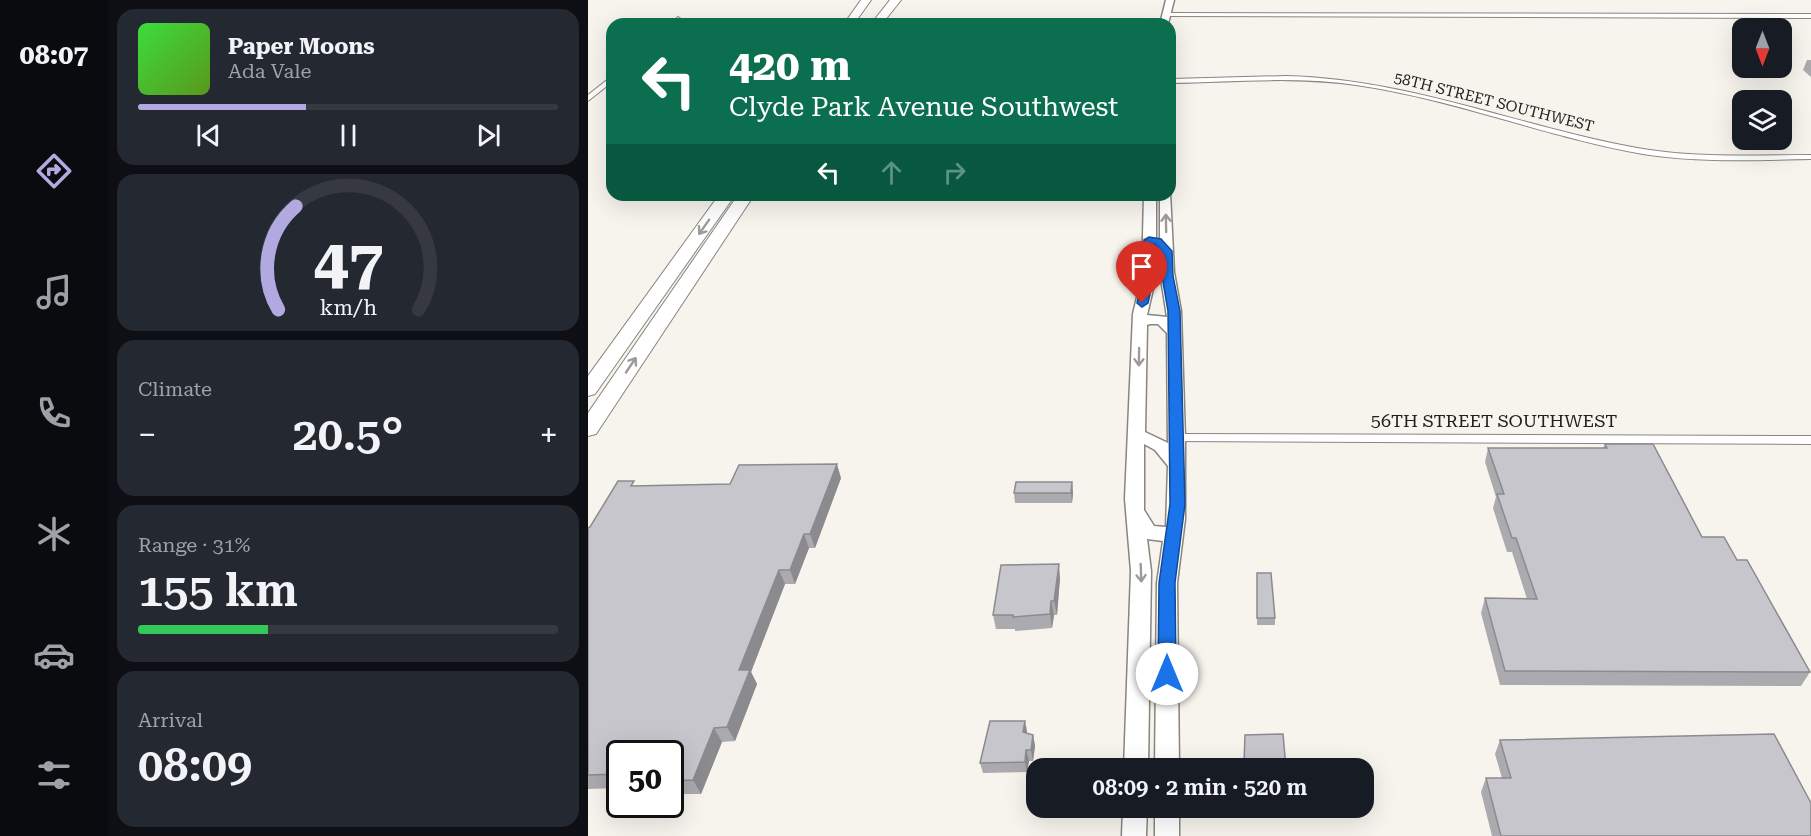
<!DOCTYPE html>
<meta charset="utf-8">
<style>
:root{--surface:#171b24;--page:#242831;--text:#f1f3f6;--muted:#9ea1a6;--line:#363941;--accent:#b2a9e1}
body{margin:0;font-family:"Roboto Serif",serif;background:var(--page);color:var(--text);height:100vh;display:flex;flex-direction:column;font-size:22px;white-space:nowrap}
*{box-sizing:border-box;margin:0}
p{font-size:20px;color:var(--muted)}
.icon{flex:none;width:33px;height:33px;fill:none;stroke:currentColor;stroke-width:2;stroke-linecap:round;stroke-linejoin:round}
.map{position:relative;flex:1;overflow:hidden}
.drawer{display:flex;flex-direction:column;gap:9px;padding:9px;background:#0d0f14;width:480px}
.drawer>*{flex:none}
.top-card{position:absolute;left:18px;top:18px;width:570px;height:183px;border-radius:18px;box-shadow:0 6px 24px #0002;background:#0b6e4f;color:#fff;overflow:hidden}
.needle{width:39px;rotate:180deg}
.fabs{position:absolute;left:1144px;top:18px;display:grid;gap:12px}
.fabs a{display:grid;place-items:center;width:60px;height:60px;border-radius:12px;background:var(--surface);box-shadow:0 6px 24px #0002;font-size:30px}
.speed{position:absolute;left:18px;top:740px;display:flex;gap:12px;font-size:30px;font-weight:700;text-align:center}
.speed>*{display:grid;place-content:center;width:78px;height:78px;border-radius:50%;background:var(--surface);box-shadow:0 6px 24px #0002;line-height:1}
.speed .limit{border:3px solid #111;border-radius:9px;background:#fff;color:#111}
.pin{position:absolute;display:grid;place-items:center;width:51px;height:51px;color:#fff;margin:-62px -26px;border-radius:50% 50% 50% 0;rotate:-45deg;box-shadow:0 0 6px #0007}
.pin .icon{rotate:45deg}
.me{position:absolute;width:66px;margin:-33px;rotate:0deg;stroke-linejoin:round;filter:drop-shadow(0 0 4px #0008)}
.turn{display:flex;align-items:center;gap:21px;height:126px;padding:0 24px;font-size:27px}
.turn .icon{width:78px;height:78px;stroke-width:2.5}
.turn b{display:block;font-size:42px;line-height:51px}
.lanes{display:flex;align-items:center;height:57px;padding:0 24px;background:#0003;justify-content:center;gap:30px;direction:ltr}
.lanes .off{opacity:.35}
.big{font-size:45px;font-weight:600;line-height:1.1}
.drawer .card{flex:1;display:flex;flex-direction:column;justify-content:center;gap:9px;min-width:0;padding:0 21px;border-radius:18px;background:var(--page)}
.drawer .dial{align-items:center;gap:0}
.dial svg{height:156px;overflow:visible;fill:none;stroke:var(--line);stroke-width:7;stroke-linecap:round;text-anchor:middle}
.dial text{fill:var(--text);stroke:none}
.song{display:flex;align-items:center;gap:18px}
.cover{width:72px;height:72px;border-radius:9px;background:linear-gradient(135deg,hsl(120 70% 55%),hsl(90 70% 35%))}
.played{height:6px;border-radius:3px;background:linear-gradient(90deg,var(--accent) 40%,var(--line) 40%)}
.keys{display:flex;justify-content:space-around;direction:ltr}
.heat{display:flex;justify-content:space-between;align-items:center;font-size:33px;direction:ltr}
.charge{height:9px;border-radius:4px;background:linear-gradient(90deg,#34c759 31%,var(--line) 0)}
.trip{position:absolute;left:438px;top:758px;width:348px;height:60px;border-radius:18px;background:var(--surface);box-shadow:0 6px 24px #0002;font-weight:600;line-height:60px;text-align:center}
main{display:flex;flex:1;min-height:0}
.menu{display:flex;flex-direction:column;width:108px;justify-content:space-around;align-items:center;background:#090b0e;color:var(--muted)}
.menu .icon{width:42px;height:42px}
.menu .selected{color:var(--accent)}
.menu b{font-size:27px;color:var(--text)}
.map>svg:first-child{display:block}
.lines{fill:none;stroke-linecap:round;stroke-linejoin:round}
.street-casing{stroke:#89857f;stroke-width:2}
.secondary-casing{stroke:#89857f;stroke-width:3}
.highway-casing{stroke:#89857f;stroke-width:2}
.street{fill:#fff;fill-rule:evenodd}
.secondary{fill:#fff;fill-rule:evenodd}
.highway{fill:#fff;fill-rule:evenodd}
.wall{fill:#aaaaaf}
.shaded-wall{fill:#8b8b8f}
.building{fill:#c6c6cc;stroke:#8b8b8f;stroke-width:1.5}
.oneway{stroke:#9c9b9a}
.route{fill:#1a73e8;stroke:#114b97;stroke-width:1.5}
.labels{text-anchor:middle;stroke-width:5;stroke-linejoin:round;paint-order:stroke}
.far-street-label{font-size:15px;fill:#23211f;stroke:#f7f3ed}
.street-label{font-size:18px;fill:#23211f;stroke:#f7f3ed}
</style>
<main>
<nav class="menu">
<b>08:07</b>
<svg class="icon selected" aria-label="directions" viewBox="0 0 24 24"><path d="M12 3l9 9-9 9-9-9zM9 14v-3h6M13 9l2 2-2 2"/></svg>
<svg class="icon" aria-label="music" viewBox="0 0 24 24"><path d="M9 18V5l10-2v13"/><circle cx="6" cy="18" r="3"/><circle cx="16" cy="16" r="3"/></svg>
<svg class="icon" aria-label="phone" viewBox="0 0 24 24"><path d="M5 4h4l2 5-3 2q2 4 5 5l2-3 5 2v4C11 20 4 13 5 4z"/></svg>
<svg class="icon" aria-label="climate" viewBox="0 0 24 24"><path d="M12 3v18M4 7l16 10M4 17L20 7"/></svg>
<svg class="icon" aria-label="car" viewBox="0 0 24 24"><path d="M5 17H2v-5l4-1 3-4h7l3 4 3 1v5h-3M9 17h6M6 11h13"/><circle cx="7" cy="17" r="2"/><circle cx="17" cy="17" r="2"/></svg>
<svg class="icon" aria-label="filters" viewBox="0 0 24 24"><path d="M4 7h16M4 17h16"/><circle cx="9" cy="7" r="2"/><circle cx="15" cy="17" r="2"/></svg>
</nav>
<section class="drawer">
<div class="card">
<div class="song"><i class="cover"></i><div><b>Paper Moons</b><p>Ada Vale</p></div></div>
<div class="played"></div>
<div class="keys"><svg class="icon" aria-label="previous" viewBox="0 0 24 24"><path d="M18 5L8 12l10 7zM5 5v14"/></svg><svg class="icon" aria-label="pause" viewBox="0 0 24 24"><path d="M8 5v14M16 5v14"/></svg><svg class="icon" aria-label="next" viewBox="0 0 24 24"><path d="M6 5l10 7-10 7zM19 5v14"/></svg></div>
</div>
<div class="card dial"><svg viewBox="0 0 100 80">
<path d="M14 69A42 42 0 1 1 86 69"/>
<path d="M14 69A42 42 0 0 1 23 16" stroke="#b2a9e1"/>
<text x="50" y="56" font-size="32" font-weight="700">47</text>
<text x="50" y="72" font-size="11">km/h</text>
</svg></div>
<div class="card"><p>Climate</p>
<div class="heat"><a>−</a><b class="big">20.5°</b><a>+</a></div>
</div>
<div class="card"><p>Range · 31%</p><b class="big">155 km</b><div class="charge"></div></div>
<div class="card"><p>Arrival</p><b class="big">08:09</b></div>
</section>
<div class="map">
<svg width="1223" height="836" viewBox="0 0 1223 836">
<rect width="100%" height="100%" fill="#f7f3ed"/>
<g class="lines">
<!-- street casing -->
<g class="street-casing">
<path id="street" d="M 580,13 L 1223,14 L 1223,18 L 578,16 Z
M 90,17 L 93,19 L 89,24 L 83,24 Z
M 24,76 L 24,82 L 0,101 L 0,95 Z
M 698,76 C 823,79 934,128 1055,149 C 1110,158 1167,155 1223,155 L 1223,159 C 1167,160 1110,163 1055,154 C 958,137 866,99 768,85 C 707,76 644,82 582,83 L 582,79 Z
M 589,434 L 1223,436 L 1223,444 L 585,441 L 583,438 Z"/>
</g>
<!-- secondary casing -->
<g class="secondary-casing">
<path id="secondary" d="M 578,0 L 586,0 L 580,24 L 572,24 Z
M 582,192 L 586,272 L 593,311 L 597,438 L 597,519 L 589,583 L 591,768 L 567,768 L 569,583 L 575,541 L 559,539 L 563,571 L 560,768 L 536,768 L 543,571 L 537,499 L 545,314 L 554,276 L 556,195 L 568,195 L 568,276 L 559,315 L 579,317 L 572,272 L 572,195 L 582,195 ZM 562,324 L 570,324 L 579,333 L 580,443 L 557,432 L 559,325 ZM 556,444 L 567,450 L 580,466 L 578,527 L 566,526 L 556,510 Z
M 535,807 L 559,807 L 558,836 L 534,836 Z
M 567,807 L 591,807 L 591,836 L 567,836 Z"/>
</g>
<!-- highway casing -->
<g class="highway-casing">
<path id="highway" d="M 273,0 L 283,0 L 266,24 L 256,24 Z
M 302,0 L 313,0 L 294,24 L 283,24 Z
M 131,195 L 147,195 L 7,394 L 0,396 L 0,376 Z
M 150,195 L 166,195 L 8,434 L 0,436 L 0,413 Z"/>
</g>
<!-- street -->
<use href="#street" class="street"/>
<!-- secondary -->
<use href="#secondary" class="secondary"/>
<!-- highway -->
<use href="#highway" class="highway"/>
</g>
<!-- wall -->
<path class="wall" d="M 1219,60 L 1223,60 L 1223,77 L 1215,70 Z
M 1017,444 L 1114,537 L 1149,560 L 1222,672 L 1213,686 L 912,685 L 893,613 L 897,598 L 939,599 L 924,552 L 919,552 L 905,508 L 908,497 L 897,462 L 900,448 L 1015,448 Z
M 253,478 L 227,548 L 221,548 L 207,584 L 197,584 L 163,672 L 169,684 L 147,741 L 134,742 L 113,794 L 82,794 L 82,753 L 32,753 L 32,788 L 0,789 L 0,528 L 2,527 L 48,486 L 142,484 Z
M 484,482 L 485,493 L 484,503 L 427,503 L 426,493 Z
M 472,578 L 469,615 L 466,615 L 464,628 L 427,631 L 427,629 L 408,629 L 405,615 Z
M 669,580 L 687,618 L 687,625 L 669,625 Z
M 439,731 L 439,733 L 445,735 L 447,746 L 445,761 L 441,761 L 439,772 L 395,773 L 392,763 Z
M 657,735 L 698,768 L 656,768 Z
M 912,740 L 1223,836 L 904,836 L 893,792 L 898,778 L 914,778 L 907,754 Z"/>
<!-- shaded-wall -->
<path class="shaded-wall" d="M 249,464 L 253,478 L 227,548 L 222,534 Z
M 484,482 L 485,493 L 484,503 L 483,493 Z
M 216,534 L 221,548 L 207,584 L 202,570 Z
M 471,564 L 472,578 L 469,615 L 466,601 Z
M 191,570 L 197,584 L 163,672 L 169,684 L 147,741 L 139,727 L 151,670 Z
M 463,601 L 466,615 L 464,628 L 462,614 Z
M 437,721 L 439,731 L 438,742 L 435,732 Z
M 126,728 L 134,742 L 113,794 L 105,780 Z
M 445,735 L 447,746 L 445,761 L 443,750 Z
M 438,750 L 441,761 L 439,772 L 437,762 Z"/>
<!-- building -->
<path class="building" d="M 1017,444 L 1065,444 L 1114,537 L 1136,537 L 1149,560 L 1159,560 L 1222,672 L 917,671 L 897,598 L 949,599 L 928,538 L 924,538 L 909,494 L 916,494 L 900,448 L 1019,448 Z
M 249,464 L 222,534 L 216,534 L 202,570 L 191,570 L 151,670 L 162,670 L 139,727 L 126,728 L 105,780 L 82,781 L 82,753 L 32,753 L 32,774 L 0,775 L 0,528 L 2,527 L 30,481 L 46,481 L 43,486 L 142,484 L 151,465 Z
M 428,482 L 484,482 L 483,493 L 426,493 Z
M 471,564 L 466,601 L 463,601 L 462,614 L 425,617 L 425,615 L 405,615 L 413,565 Z
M 669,573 L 683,573 L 687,618 L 669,618 Z
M 402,721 L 437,721 L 435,732 L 445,735 L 443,750 L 438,750 L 437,762 L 392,763 Z
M 695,734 L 698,768 L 660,768 L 660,763 L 656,763 L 657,735 Z
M 1186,734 L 1223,803 L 1223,836 L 913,836 L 898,778 L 923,778 L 912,740 Z"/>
<!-- one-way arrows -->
<defs><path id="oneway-shaft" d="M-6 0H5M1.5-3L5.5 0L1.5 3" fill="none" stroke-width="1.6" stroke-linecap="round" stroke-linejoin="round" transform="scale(1.5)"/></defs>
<g class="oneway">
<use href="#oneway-shaft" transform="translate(578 223) rotate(-91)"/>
<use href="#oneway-shaft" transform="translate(116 227) rotate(125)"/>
<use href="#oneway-shaft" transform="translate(551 357) rotate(91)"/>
<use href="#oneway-shaft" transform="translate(43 365) rotate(-56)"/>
<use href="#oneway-shaft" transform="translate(553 573) rotate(88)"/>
</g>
<!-- route -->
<path class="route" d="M 561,237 L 573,239 L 584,251 L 585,276 L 592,311 L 597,504 L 587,583 L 588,674 L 586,680 L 579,682 L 573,680 L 570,674 L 571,583 L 582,504 L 580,311 L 574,276 L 573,252 L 567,245 L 566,276 L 560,303 L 554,307 L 549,303 L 555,276 L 556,240 Z"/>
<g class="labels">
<!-- far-street labels -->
<g class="far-street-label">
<text transform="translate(906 102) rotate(14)" y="5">58TH STREET SOUTHWEST</text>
</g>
<!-- street labels -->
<g class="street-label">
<text x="906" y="427">56TH STREET SOUTHWEST</text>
</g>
</g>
</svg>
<div class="fabs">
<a><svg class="needle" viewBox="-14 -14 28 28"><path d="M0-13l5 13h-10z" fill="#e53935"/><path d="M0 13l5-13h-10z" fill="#9ea1a6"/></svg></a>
<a><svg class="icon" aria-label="layers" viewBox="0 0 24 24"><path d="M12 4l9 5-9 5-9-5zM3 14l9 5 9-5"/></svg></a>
</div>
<div class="speed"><div class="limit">50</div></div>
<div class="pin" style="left:554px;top:303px;background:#d93025"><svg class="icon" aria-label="arrive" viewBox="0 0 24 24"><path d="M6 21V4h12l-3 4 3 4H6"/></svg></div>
<svg class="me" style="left:579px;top:674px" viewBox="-20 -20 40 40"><circle r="19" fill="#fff"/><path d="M0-13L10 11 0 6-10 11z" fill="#1a73e8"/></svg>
<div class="trip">08:09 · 2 min · 520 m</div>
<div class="top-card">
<div class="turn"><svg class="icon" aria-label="left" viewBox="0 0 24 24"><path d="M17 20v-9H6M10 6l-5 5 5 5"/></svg><div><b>420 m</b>Clyde Park Avenue Southwest</div></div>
<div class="lanes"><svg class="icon" aria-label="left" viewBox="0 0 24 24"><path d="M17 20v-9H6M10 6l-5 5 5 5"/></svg><svg class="icon off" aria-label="ahead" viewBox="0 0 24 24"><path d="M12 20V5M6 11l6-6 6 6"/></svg><svg class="icon off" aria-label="right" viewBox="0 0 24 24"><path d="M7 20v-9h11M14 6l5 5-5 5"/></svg></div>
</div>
</div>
</main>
